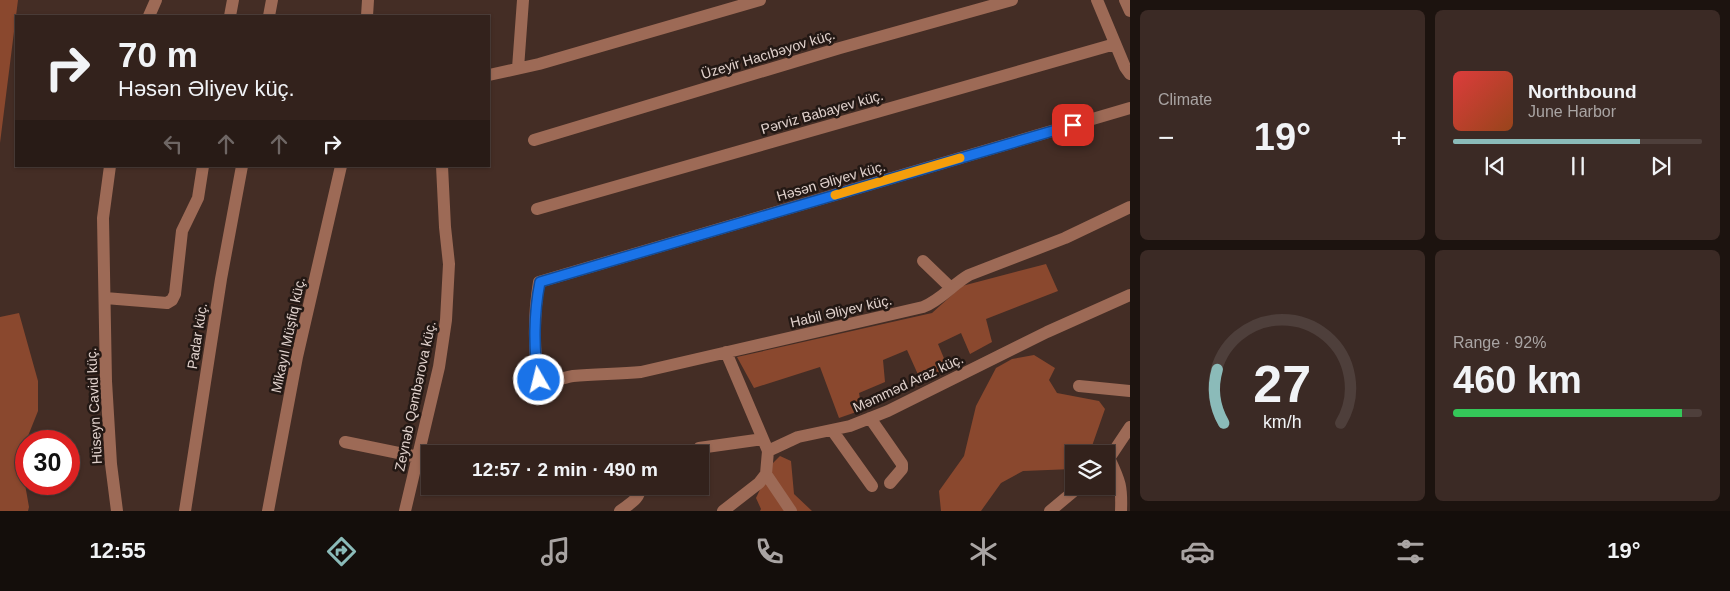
<!DOCTYPE html>
<meta charset="utf-8">
<style>
:root{--surface:#33221c;--page:#3b2a25;--text:#f1f3f6;--muted:#a9a4a3;--line:#4e3f3b;--accent:#8bbbb9}
body{margin:0;font-family:Helvetica,sans-serif;background:var(--page);color:var(--text);height:100vh;display:flex;flex-direction:column;font-size:19px;white-space:nowrap}
*{box-sizing:border-box;margin:0}
p{font-size:16px;color:var(--muted)}
.icon{flex:none;width:28px;height:28px;fill:none;stroke:currentColor;stroke-width:2;stroke-linecap:round;stroke-linejoin:round}
.map{position:relative;flex:1;overflow:hidden}
.details{display:flex;flex-direction:column;gap:10px;padding:10px;background:#1c130f;width:600px}
.details>*{flex:none}
.hud{position:absolute;left:15px;top:15px;width:475px;height:152px;border-radius:0px;box-shadow:0 1px 4px #0004,0 0 0 1px var(--line);background:#33221c;color:var(--text);overflow:hidden}
.buttons{position:absolute;left:1065px;top:445px;display:grid;gap:10px}
.buttons a{display:grid;place-items:center;width:50px;height:50px;border-radius:0px;background:var(--surface);box-shadow:0 1px 4px #0004,0 0 0 1px var(--line);font-size:25px}
.speed{position:absolute;left:15px;top:430px;display:flex;gap:10px;font-size:25px;font-weight:700;text-align:center}
.speed>*{display:grid;place-content:center;width:65px;height:65px;border-radius:50%;background:var(--surface);box-shadow:0 1px 4px #0004,0 0 0 1px var(--line);line-height:1}
.speed .limit{border:8px solid #d22;background:#fff;color:#111}
.pin{position:absolute;display:grid;place-items:center;width:42px;height:42px;color:#fff;margin:-21px;border-radius:10px;box-shadow:0 2px 8px #0006}
.me{position:absolute;width:55px;margin:-28px;rotate:352deg;stroke-linejoin:round;filter:drop-shadow(0 0 4px #0008)}
.turn{display:flex;align-items:center;gap:18px;height:105px;padding:0 20px;font-size:22px}
.turn .icon{width:65px;height:65px;stroke-width:2.5}
.turn b{display:block;font-size:35px;line-height:42px}
.lanes{display:flex;align-items:center;height:48px;padding:0 20px;background:#0003;justify-content:center;gap:25px;direction:ltr}
.lanes .off{opacity:.35}
.big{font-size:38px;font-weight:700;line-height:1.1}
.details .tile{flex:1;display:flex;flex-direction:column;justify-content:center;gap:8px;min-width:0;padding:0 18px;border-radius:8px;background:var(--page)}
.details .dial{align-items:center;gap:0}
.dial svg{height:130px;overflow:visible;fill:none;stroke:var(--line);stroke-width:7;stroke-linecap:round;text-anchor:middle}
.dial text{fill:var(--text);stroke:none}
.song{display:flex;align-items:center;gap:15px}
.cover{width:60px;height:60px;border-radius:8px;background:linear-gradient(135deg,hsl(0 70% 55%),hsl(20 70% 35%))}
.played{height:5px;border-radius:2px;background:linear-gradient(90deg,var(--accent) 75%,var(--line) 75%)}
.keys{display:flex;justify-content:space-around;direction:ltr}
.heat{display:flex;justify-content:space-between;align-items:center;font-size:28px;direction:ltr}
.charge{height:8px;border-radius:4px;background:linear-gradient(90deg,#34c759 92%,var(--line) 0)}
.details .tiles{flex:1;display:grid;gap:10px;grid-template-columns:repeat(2,1fr)}
.trip{position:absolute;left:421px;top:445px;width:288px;height:50px;border-radius:0px;background:var(--surface);box-shadow:0 1px 4px #0004,0 0 0 1px var(--line);font-weight:700;line-height:50px;text-align:center}
.tab-bar{display:flex;height:80px;justify-content:space-around;align-items:center;background:#140e0b;color:var(--muted)}
.tab-bar .icon{width:35px;height:35px}
.tab-bar .current{color:var(--accent)}
.tab-bar b{font-size:22px;color:var(--text)}
main{display:flex;flex:1;min-height:0}
.map>svg:first-child{display:block}
.green{fill:#8a482e}
.lines{fill:none;stroke-linecap:round;stroke-linejoin:round}
.minor{stroke:#9d6a56;stroke-width:12}
.route-casing{stroke:#114b97;stroke-width:12}
.route{stroke:#1a73e8;stroke-width:9}
.slow{stroke:#f59e0b;stroke-width:9}
.labels{text-anchor:middle;stroke-width:5;stroke-linejoin:round;paint-order:stroke}
.street-label{font-size:14px;fill:#e1d2cd;stroke:#231814}
</style>
<main>
<div class="map">
<svg width="1130" height="511" viewBox="0 0 1130 511">
<rect width="100%" height="100%" fill="#442d25"/>
<!-- green -->
<path class="green" d="M 0,0 L 18,0 L 0,143 Z
M 1046,264 L 1058,291 L 986,319 L 992,342 L 970,354 L 961,333 L 938,344 L 948,368 L 920,379 L 907,350 L 883,360 L 885,382 L 859,393 L 862,410 L 839,418 L 820,367 L 754,388 L 737,357 L 932,313 L 962,286 Z
M 19,313 L 38,381 L 38,411 L 26,441 L 23,473 L 29,507 L 28,511 L 0,511 L 0,317 Z
M 1034,355 L 1055,368 L 1049,380 L 1057,393 L 1099,401 L 1105,409 L 1092,446 L 1086,454 L 1074,454 L 1073,469 L 1023,471 L 1001,483 L 981,511 L 941,511 L 939,491 L 964,456 L 976,406 L 996,368 L 1012,359 Z
M 780,456 L 791,461 L 794,494 L 812,511 L 760,511 L 761,509 L 756,498 L 772,464 Z"/>
<g class="lines">
<!-- minor -->
<path class="minor" d="M 1097,0 L 1125,67 L 1130,74
M 1125,0 L 1130,11
M 149,16 L 156,0
M 230,16 L 233,0
M 269,16 L 272,0
M 367,16 L 368,0
M 518,68 L 523,0
M 489,75 L 539,64 L 760,0
M 1130,108 L 539,282 C 534,312 533,350 539,380 C 551,384 561,378 573,376 C 596,374 618,374 641,372 L 923,307 C 941,300 953,284 969,275 L 1065,238 L 1130,207
M 534,140 L 840,48 L 1012,0
M 110,166 L 103,218 L 106,381 L 111,464 L 117,511
M 537,209 L 1115,44
M 923,261 L 951,288
M 105,298 L 167,303 L 172,300 L 175,294 L 182,231 L 198,198 L 203,166
M 726,352 L 768,451
M 1079,386 L 1130,391
M 870,418 L 902,464 L 902,469 L 890,483
M 832,430 L 872,486
M 345,442 L 418,457
M 699,448 L 763,439
M 1110,460 C 1120,481 1122,487 1121,511
M 1106,463 L 1130,427
M 766,474 L 791,511
M 185,511 L 221,279 L 242,166
M 268,511 L 297,357 L 341,166
M 405,511 L 439,367 L 446,320 L 449,264 L 445,227 L 442,166
M 620,511 C 629,504 641,499 640,486
M 723,511 L 759,483 L 766,474 L 768,451 L 798,437 L 850,426 L 888,411 L 1047,332 L 1130,295
M 1050,511 L 1080,486"/>
</g>
<g class="lines">
<!-- route casing -->
<g class="route-casing">
<path id="route" d="M 539,380 C 533,350 534,312 540,282 L 1073,125"/>
</g>
<!-- route -->
<use href="#route" class="route"/>
<!-- slow -->
<path class="slow" d="M 835,195 L 960,158"/>
</g>
<g class="labels">
<!-- street labels -->
<g class="street-label">
<text transform="translate(768 54) rotate(-17)" y="5">Üzeyir Hacıbəyov küç.</text>
<text transform="translate(822 112) rotate(-16)" y="5">Pərviz Babayev küç.</text>
<text transform="translate(831 181) rotate(-16)" y="5">Həsən Əliyev küç.</text>
<text transform="translate(841 311) rotate(-13)" y="5">Habil Əliyev küç.</text>
<text transform="translate(288 335) rotate(-78)" y="5">Mikayıl Müşfiq küç.</text>
<text transform="translate(197 336) rotate(-81)" y="5">Padar küç.</text>
<text transform="translate(908 383) rotate(-25)" y="5">Məmməd Araz küç.</text>
<text transform="translate(415 396) rotate(-78)" y="5">Zeynəb Qəmbərova küç.</text>
<text transform="translate(94 406) rotate(-93)" y="5">Hüseyn Cavid küç.</text>
</g>
</g>
</svg>
<div class="buttons">
<a><svg class="icon" aria-label="layers" viewBox="0 0 24 24"><path d="M12 4l9 5-9 5-9-5zM3 14l9 5 9-5"/></svg></a>
</div>
<div class="speed"><div class="limit">30</div></div>
<div class="pin" style="left:1073px;top:125px;background:#d93025"><svg class="icon" aria-label="arrive" viewBox="0 0 24 24"><path d="M6 21V4h12l-3 4 3 4H6"/></svg></div>
<svg class="me" style="left:539px;top:380px" viewBox="-20 -20 40 40"><circle r="17" fill="#1a73e8" stroke="#fff" stroke-width="3"/><path d="M0-11L8 9 0 5-8 9z" fill="#fff"/></svg>
<div class="trip">12:57 · 2 min · 490 m</div>
<div class="hud">
<div class="turn"><svg class="icon" aria-label="right" viewBox="0 0 24 24"><path d="M7 20v-9h11M14 6l5 5-5 5"/></svg><div><b>70 m</b>Həsən Əliyev küç.</div></div>
<div class="lanes"><svg class="icon off" aria-label="left" viewBox="0 0 24 24"><path d="M17 20v-9H6M10 6l-5 5 5 5"/></svg><svg class="icon off" aria-label="ahead" viewBox="0 0 24 24"><path d="M12 20V5M6 11l6-6 6 6"/></svg><svg class="icon off" aria-label="ahead" viewBox="0 0 24 24"><path d="M12 20V5M6 11l6-6 6 6"/></svg><svg class="icon" aria-label="right" viewBox="0 0 24 24"><path d="M7 20v-9h11M14 6l5 5-5 5"/></svg></div>
</div>
</div>
<section class="details">
<div class="tiles">
<div class="tile"><p>Climate</p>
<div class="heat"><a>−</a><b class="big">19°</b><a>+</a></div>
</div>
<div class="tile">
<div class="song"><i class="cover"></i><div><b>Northbound</b><p>June Harbor</p></div></div>
<div class="played"></div>
<div class="keys"><svg class="icon" aria-label="previous" viewBox="0 0 24 24"><path d="M18 5L8 12l10 7zM5 5v14"/></svg><svg class="icon" aria-label="pause" viewBox="0 0 24 24"><path d="M8 5v14M16 5v14"/></svg><svg class="icon" aria-label="next" viewBox="0 0 24 24"><path d="M6 5l10 7-10 7zM19 5v14"/></svg></div>
</div>
<div class="tile dial"><svg viewBox="0 0 100 80">
<path d="M14 69A42 42 0 1 1 86 69"/>
<path d="M14 69A42 42 0 0 1 10 36" stroke="#8bbbb9"/>
<text x="50" y="56" font-size="32" font-weight="700">27</text>
<text x="50" y="72" font-size="11">km/h</text>
</svg></div>
<div class="tile"><p>Range · 92%</p><b class="big">460 km</b><div class="charge"></div></div>
</div>
</section>
</main>
<nav class="tab-bar">
<b>12:55</b>
<svg class="icon current" aria-label="directions" viewBox="0 0 24 24"><path d="M12 3l9 9-9 9-9-9zM9 14v-3h6M13 9l2 2-2 2"/></svg>
<svg class="icon" aria-label="music" viewBox="0 0 24 24"><path d="M9 18V5l10-2v13"/><circle cx="6" cy="18" r="3"/><circle cx="16" cy="16" r="3"/></svg>
<svg class="icon" aria-label="phone" viewBox="0 0 24 24"><path d="M5 4h4l2 5-3 2q2 4 5 5l2-3 5 2v4C11 20 4 13 5 4z"/></svg>
<svg class="icon" aria-label="climate" viewBox="0 0 24 24"><path d="M12 3v18M4 7l16 10M4 17L20 7"/></svg>
<svg class="icon" aria-label="car" viewBox="0 0 24 24"><path d="M5 17H2v-5l4-1 3-4h7l3 4 3 1v5h-3M9 17h6M6 11h13"/><circle cx="7" cy="17" r="2"/><circle cx="17" cy="17" r="2"/></svg>
<svg class="icon" aria-label="filters" viewBox="0 0 24 24"><path d="M4 7h16M4 17h16"/><circle cx="9" cy="7" r="2"/><circle cx="15" cy="17" r="2"/></svg>
<b>19°</b>
</nav>
